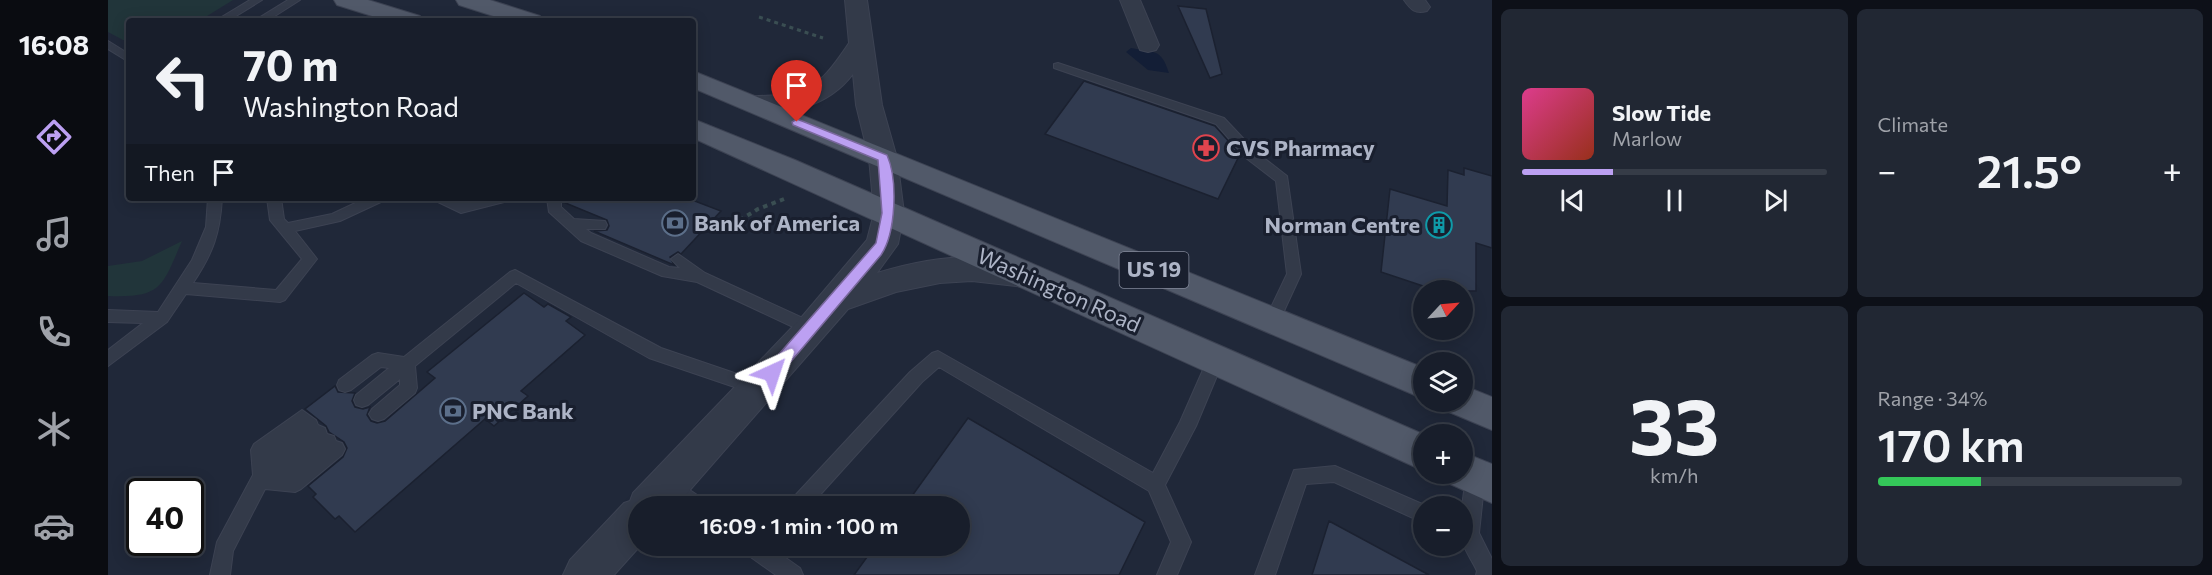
<!DOCTYPE html>
<meta charset="utf-8">
<style>
:root{--surface:#181e2b;--page:#212733;--text:#f1f3f6;--muted:#9fa2a9;--line:#363c47;--accent:#bca0f2}
body{margin:0;font-family:Commissioner,sans-serif;background:var(--page);color:var(--text);height:100vh;display:flex;flex-direction:column;font-size:22px;white-space:nowrap}
*{box-sizing:border-box;margin:0}
p{font-size:20px;color:var(--muted)}
.icon{flex:none;width:33px;height:33px;fill:none;stroke:currentColor;stroke-width:2;stroke-linecap:round;stroke-linejoin:round}
.map{position:relative;flex:1;overflow:hidden}
.panel{display:flex;flex-direction:column;gap:9px;padding:9px;background:#0d1018;width:720px}
.panel>*{flex:none}
.banner{position:absolute;left:18px;top:18px;width:570px;height:183px;border-radius:6px;box-shadow:0 3px 15px #0003,0 0 0 2px var(--line);background:#181e2b;color:var(--text);overflow:hidden}
.needle{width:39px;rotate:64deg}
.buttons{position:absolute;left:1305px;top:280px;display:grid;gap:12px}
.buttons a{display:grid;place-items:center;width:60px;height:60px;border-radius:50%;background:var(--surface);box-shadow:0 3px 15px #0003,0 0 0 2px var(--line);font-size:30px}
.speed{position:absolute;left:18px;top:478px;display:flex;gap:12px;font-size:30px;font-weight:700;text-align:center}
.speed>*{display:grid;place-content:center;width:78px;height:78px;border-radius:50%;background:var(--surface);box-shadow:0 3px 15px #0003,0 0 0 2px var(--line);line-height:1}
.speed .limit{border:3px solid #111;border-radius:9px;background:#fff;color:#111}
.pin{position:absolute;display:grid;place-items:center;width:51px;height:51px;color:#fff;margin:-62px -26px;border-radius:50% 50% 50% 0;rotate:-45deg;box-shadow:0 0 6px #0007}
.pin .icon{rotate:45deg}
.me{position:absolute;width:66px;margin:-33px;rotate:42deg;stroke-linejoin:round;filter:drop-shadow(0 0 4px #0008)}
.turn{display:flex;align-items:center;gap:21px;height:126px;padding:0 18px;font-size:27px}
.turn .icon{width:78px;height:78px;stroke-width:2.5}
.turn b{display:block;font-size:42px;line-height:51px}
.then{display:flex;align-items:center;height:57px;padding:0 18px;background:#0003;gap:12px;font-size:22px}
.big{font-size:45px;font-weight:600;line-height:1.1}
.panel .card{flex:1;display:flex;flex-direction:column;justify-content:center;gap:9px;min-width:0;padding:0 21px;border-radius:9px;background:var(--page)}
.panel .dial{align-items:center;gap:0}
.dial b{font-size:78px;line-height:1}
.song{display:flex;align-items:center;gap:18px}
.cover{width:72px;height:72px;border-radius:9px;background:linear-gradient(135deg,hsl(330 70% 55%),hsl(10 70% 35%))}
.played{height:6px;border-radius:3px;background:linear-gradient(90deg,var(--accent) 30%,var(--line) 30%)}
.keys{display:flex;justify-content:space-around;direction:ltr}
.heat{display:flex;justify-content:space-between;align-items:center;font-size:33px;direction:ltr}
.charge{height:9px;border-radius:4px;background:linear-gradient(90deg,#34c759 34%,var(--line) 0)}
.panel .tiles{flex:1;display:grid;gap:9px;grid-template-columns:repeat(2,1fr)}
.trip{position:absolute;left:520px;top:496px;width:342px;height:60px;border-radius:30px;background:var(--surface);box-shadow:0 3px 15px #0003,0 0 0 2px var(--line);font-weight:600;line-height:60px;text-align:center}
main{display:flex;flex:1;min-height:0}
.tabs{display:flex;flex-direction:column;width:108px;justify-content:space-around;align-items:center;background:#0a0c11;color:var(--muted)}
.tabs .icon{width:42px;height:42px}
.tabs .current{color:var(--accent)}
.tabs b{font-size:27px;color:var(--text)}
.map>svg:first-child{display:block}
.green{fill:#21353a}
.water{fill:#131e36}
.building{fill:#313b50;stroke:#1b2130;stroke-width:1.5}
.lines{fill:none;stroke-linecap:round;stroke-linejoin:round}
.service-casing{stroke:#3d4353;stroke-width:2}
.minor-casing{stroke:#3d4353;stroke-width:2}
.tertiary-casing{stroke:#3d4353;stroke-width:2}
.primary-casing{stroke:#3d4353;stroke-width:2}
.path-far1{stroke:#3a4e52;stroke-width:3;stroke-dasharray:4 4;stroke-linecap:butt}
.path{stroke:#3a4e52;stroke-width:4;stroke-dasharray:4.5 4.5;stroke-linecap:butt}
.service{fill:#333a49;fill-rule:evenodd}
.minor{fill:#333a49;fill-rule:evenodd}
.tertiary{fill:#333a49;fill-rule:evenodd}
.primary{fill:#515969;fill-rule:evenodd}
.route{fill:#bca0f2;stroke:#7a689d;stroke-width:1.5}
.labels{text-anchor:middle;stroke-width:6;stroke-linejoin:round;paint-order:stroke}
.shield{fill:#191f2e;stroke:#818798;stroke-width:1.5}
.shield-label{font-size:21px;font-weight:bold;fill:#adb4c6}
.poi-label{font-size:22px;font-weight:bold;fill:#adb4c6;stroke:#191f2e;text-anchor:start}
.street-label{font-size:22px;fill:#adb4c6;stroke:#191f2e}
</style>
<main>
<nav class="tabs">
<b>16:08</b>
<svg class="icon current" aria-label="directions" viewBox="0 0 24 24"><path d="M12 3l9 9-9 9-9-9zM9 14v-3h6M13 9l2 2-2 2"/></svg>
<svg class="icon" aria-label="music" viewBox="0 0 24 24"><path d="M9 18V5l10-2v13"/><circle cx="6" cy="18" r="3"/><circle cx="16" cy="16" r="3"/></svg>
<svg class="icon" aria-label="phone" viewBox="0 0 24 24"><path d="M5 4h4l2 5-3 2q2 4 5 5l2-3 5 2v4C11 20 4 13 5 4z"/></svg>
<svg class="icon" aria-label="climate" viewBox="0 0 24 24"><path d="M12 3v18M4 7l16 10M4 17L20 7"/></svg>
<svg class="icon" aria-label="car" viewBox="0 0 24 24"><path d="M5 17H2v-5l4-1 3-4h7l3 4 3 1v5h-3M9 17h6M6 11h13"/><circle cx="7" cy="17" r="2"/><circle cx="17" cy="17" r="2"/></svg>
</nav>
<div class="map">
<svg width="1384" height="575" viewBox="0 0 1384 575">
<rect width="100%" height="100%" fill="#202839"/>
<!-- green -->
<path class="green" d="M 0,0 L 125,0 L 91,21 L 21,21 L 21,41 L 15,40 L 0,32 Z
M 74,241 C 54,287 54,298 0,296 L 0,266 L 34,261 Z"/>
<!-- water -->
<path class="water" d="M 1023,48 C 1047,53 1053,48 1061,73 L 1040,70 L 1018,52 Z"/>
<!-- building -->
<path class="building" d="M 1070,6 L 1098,9 L 1114,74 L 1102,78 Z
M 976,81 L 1107,126 L 1132,154 L 1110,199 L 937,134 Z
M 1356,168 L 1384,176 L 1384,248 L 1368,243 L 1368,291 L 1330,291 L 1273,272 L 1282,189 L 1339,206 L 1340,170 L 1356,175 Z
M 455,198 L 579,198 L 613,211 L 573,254 L 570,252 L 562,257 L 566,265 L 486,231 L 499,230 L 501,226 L 499,220 L 455,202 Z
M 416,293 L 436,307 L 440,304 L 463,317 L 458,321 L 477,335 L 413,391 L 420,396 L 386,426 L 377,419 L 247,532 L 231,516 L 227,519 L 205,497 L 208,494 L 200,486 L 235,457 L 239,448 L 236,442 L 221,432 L 218,426 L 197,409 L 227,386 L 230,392 L 247,393 L 244,401 L 247,407 L 255,409 L 262,407 L 259,415 L 263,421 L 269,423 L 277,421 L 327,378 L 319,372 Z
M 860,418 L 1037,522 L 1011,575 L 746,575 L 767,546 L 852,546 L 852,507 L 796,507 Z
M 1221,521 L 1321,575 L 1204,575 Z"/>
<g class="lines">
<!-- service casing -->
<g class="service-casing">
<path id="service" d="M 142,0 L 154,0 L 120,21 L 107,21 Z
M 180,0 L 192,0 L 159,21 L 146,21 Z
M 0,41 L 21,54 L 21,62 L 0,49 Z
M 950,63 L 1116,118 L 1148,152 L 1179,176 L 1193,274 L 1170,324 L 1165,326 L 1160,324 L 1157,320 L 1179,274 L 1168,181 L 1138,158 L 1108,124 L 946,68 L 946,64 Z
M 100,198 L 114,198 C 112,234 105,253 85,283 L 168,290 L 194,259 L 162,220 L 159,198 L 173,198 L 176,219 L 180,223 L 224,214 L 258,198 L 277,198 L 275,201 L 232,221 L 187,231 L 209,259 L 177,300 L 172,302 L 78,294 L 59,322 L 0,366 L 0,350 L 35,323 L 0,322 L 0,310 L 50,312 L 84,260 L 98,227 Z
M 326,198 L 344,198 L 354,203 L 375,198 L 402,198 L 400,201 L 353,213 L 328,201 Z
M 439,198 L 453,198 L 453,207 L 466,219 L 497,221 L 499,225 L 497,229 L 478,229 L 483,233 L 561,267 L 572,268 L 563,259 L 570,254 L 597,273 L 710,325 L 712,329 L 710,333 L 704,335 L 698,333 L 589,282 L 554,276 L 473,241 L 441,212 Z
M 407,270 L 553,348 L 656,383 L 658,388 L 656,393 L 650,395 L 541,358 L 408,283 L 307,366 L 309,388 L 307,393 L 276,419 L 270,421 L 264,419 L 261,414 L 264,409 L 292,385 L 292,379 L 260,405 L 254,407 L 248,405 L 246,400 L 248,395 L 281,368 L 273,367 L 243,390 L 237,392 L 231,390 L 229,385 L 231,380 L 264,355 L 270,353 L 296,357 L 402,272 Z
M 830,351 L 1045,473 L 1072,422 L 1102,354 L 1108,352 L 1114,354 L 1116,359 L 1088,426 L 1057,485 L 1083,542 L 1069,575 L 1049,575 L 1063,542 L 1041,491 L 831,367 L 814,382 L 701,507 L 680,507 L 682,501 L 802,372 L 824,353 Z
M 194,410 L 208,420 L 210,425 L 217,428 L 219,434 L 226,436 L 228,441 L 234,443 L 237,449 L 234,455 L 193,489 L 187,492 L 157,489 L 125,551 L 122,575 L 102,575 L 109,542 L 145,475 L 143,450 L 146,444 Z
M 1227,466 L 1321,507 L 1316,507 L 1316,523 L 1226,482 L 1198,484 L 1167,575 L 1147,575 L 1186,470 Z
M 1368,468 L 1374,470 L 1377,476 L 1371,533 L 1384,559 L 1384,575 L 1368,575 L 1369,571 C 1365,562 1357,551 1354,541 C 1351,524 1355,485 1362,470 Z
M 561,476 L 598,501 L 600,507 C 581,507 561,505 552,485 L 555,479 Z
M 634,546 L 661,546 L 692,568 L 695,575 L 668,575 L 637,553 Z"/>
</g>
<!-- minor casing -->
<g class="minor-casing">
<path id="minor" d="M 1012,0 L 1032,0 L 1051,45 L 1048,50 L 1040,52 L 1032,50 Z
M 1296,0 L 1317,0 L 1322,7 L 1319,11 C 1307,14 1303,10 1296,0 Z"/>
</g>
<!-- tertiary casing -->
<g class="tertiary-casing">
<path id="tertiary" d="M 737,0 L 759,0 L 774,105 L 789,158 L 796,213 L 790,244 L 769,273 C 820,257 876,250 928,266 L 932,275 L 928,284 L 916,287 L 864,281 L 832,283 L 788,292 L 740,309 L 567,507 L 531,507 L 532,546 L 506,575 L 455,575 L 462,560 L 516,503 L 522,501 L 525,493 L 692,319 L 759,240 L 766,213 L 761,158 L 748,105 L 745,74 C 721,106 676,119 638,110 L 634,104 L 638,98 C 650,95 663,96 676,95 C 709,92 724,68 741,43 Z"/>
</g>
<!-- primary casing -->
<g class="primary-casing">
<path id="primary" d="M 226,0 L 260,0 L 312,16 L 316,21 L 280,21 L 229,5 Z
M 348,0 L 382,0 L 432,16 L 436,21 L 401,21 L 351,5 Z
M 585,71 L 1316,368 L 1316,399 L 585,88 Z
M 585,119 L 687,160 L 1317,435 L 1316,435 L 1316,471 L 585,138 Z
M 1354,385 L 1384,397 L 1384,430 L 1341,412 L 1336,402 L 1354,402 Z
M 1354,452 L 1384,464 L 1384,503 L 1340,483 L 1336,474 L 1354,474 Z"/>
</g>
<!-- path-far1 -->
<path class="path-far1" d="M 651,17 L 715,38"/>
<!-- path -->
<path class="path" d="M 624,225 L 650,209 L 676,199"/>
<!-- service -->
<use href="#service" class="service"/>
<!-- minor -->
<use href="#minor" class="minor"/>
<!-- tertiary -->
<use href="#tertiary" class="tertiary"/>
<!-- primary -->
<use href="#primary" class="primary"/>
</g>
<!-- route -->
<path class="route" d="M 689,119 L 779,155 C 790,180 788,233 773,255 L 669,378 L 664,380 L 658,378 L 656,373 L 658,369 L 768,243 L 774,213 L 770,160 L 685,125 L 684,122 Z"/>
<!-- icons -->
<defs>
<g id="pharmacy-ring" transform="scale(1.35)"><circle r="9.5" fill="#191f2e" stroke="#e0444e" stroke-width="1.5"/><path d="M-2-6h4v4h4v4h-4v4h-4v-4h-4v-4h4Z" fill="#e0444e"/></g>
<g id="bank-ring" transform="scale(1.35)"><circle r="9.5" fill="#191f2e" stroke="#5c6f8a" stroke-width="1.5"/><path d="M-6-4H6V4H-6ZM0-2.3a2.3 2.3 0 1 0 0 4.6a2.3 2.3 0 1 0 0-4.6Z" fill="#5c6f8a"/></g>
<g id="building-ring" transform="scale(1.35)"><circle r="9.5" fill="#191f2e" stroke="#0f9aa8" stroke-width="1.5"/><path d="M-4-6H4V6H1V3H-1V6H-4ZM-2.5-4.3h1.7v1.8h-1.7ZM.8-4.3h1.7v1.8H.8ZM-2.5-1h1.7V.8h-1.7ZM.8-1h1.7V.8H.8Z" fill="#0f9aa8"/></g>
</defs>
<g fill-rule="evenodd">
<use href="#pharmacy-ring" x="1098" y="148"/>
<use href="#bank-ring" x="567" y="223"/>
<use href="#building-ring" x="1331" y="225"/>
<use href="#bank-ring" x="345" y="411"/>
</g>
<g class="labels">
<!-- shield labels -->
<rect class="shield" x="1011.5" y="252" width="69" height="36" rx="4.5"/>
<g class="shield-label">
<text x="1046" y="277">US 19</text>
</g>
<!-- poi labels -->
<g class="poi-label">
<text x="1118" y="156">CVS Pharmacy</text>
<text x="586" y="231">Bank of America</text>
<text x="1312" y="233" text-anchor="end">Norman Centre</text>
<text x="364" y="419">PNC Bank</text>
</g>
<!-- street labels -->
<g class="street-label">
<text transform="translate(951 290) rotate(24)" y="8">Washington Road</text>
</g>
</g>
</svg>
<div class="buttons">
<a><svg class="needle" viewBox="-14 -14 28 28"><path d="M0-13l5 13h-10z" fill="#e53935"/><path d="M0 13l5-13h-10z" fill="#9fa2a9"/></svg></a>
<a><svg class="icon" aria-label="layers" viewBox="0 0 24 24"><path d="M12 4l9 5-9 5-9-5zM3 14l9 5 9-5"/></svg></a>
<a>+</a>
<a>−</a>
</div>
<div class="speed"><div class="limit">40</div></div>
<div class="pin" style="left:689px;top:122px;background:#d93025"><svg class="icon" aria-label="arrive" viewBox="0 0 24 24"><path d="M6 21V4h12l-3 4 3 4H6"/></svg></div>
<svg class="me" style="left:664px;top:373px" viewBox="-20 -20 40 40"><path d="M0-17L14 15 0 8-14 15z" fill="#bca0f2" stroke="#fff" stroke-width="4"/></svg>
<div class="trip">16:09 · 1 min · 100 m</div>
<div class="banner">
<div class="turn"><svg class="icon" aria-label="left" viewBox="0 0 24 24"><path d="M17 20v-9H6M10 6l-5 5 5 5"/></svg><div><b>70 m</b>Washington Road</div></div>
<div class="then">Then<svg class="icon" aria-label="arrive" viewBox="0 0 24 24"><path d="M6 21V4h12l-3 4 3 4H6"/></svg></div>
</div>
</div>
<section class="panel">
<div class="tiles">
<div class="card">
<div class="song"><i class="cover"></i><div><b>Slow Tide</b><p>Marlow</p></div></div>
<div class="played"></div>
<div class="keys"><svg class="icon" aria-label="previous" viewBox="0 0 24 24"><path d="M18 5L8 12l10 7zM5 5v14"/></svg><svg class="icon" aria-label="pause" viewBox="0 0 24 24"><path d="M8 5v14M16 5v14"/></svg><svg class="icon" aria-label="next" viewBox="0 0 24 24"><path d="M6 5l10 7-10 7zM19 5v14"/></svg></div>
</div>
<div class="card"><p>Climate</p>
<div class="heat"><a>−</a><b class="big">21.5°</b><a>+</a></div>
</div>
<div class="card dial"><b>33</b><p>km/h</p></div>
<div class="card"><p>Range · 34%</p><b class="big">170 km</b><div class="charge"></div></div>
</div>
</section>
</main>
